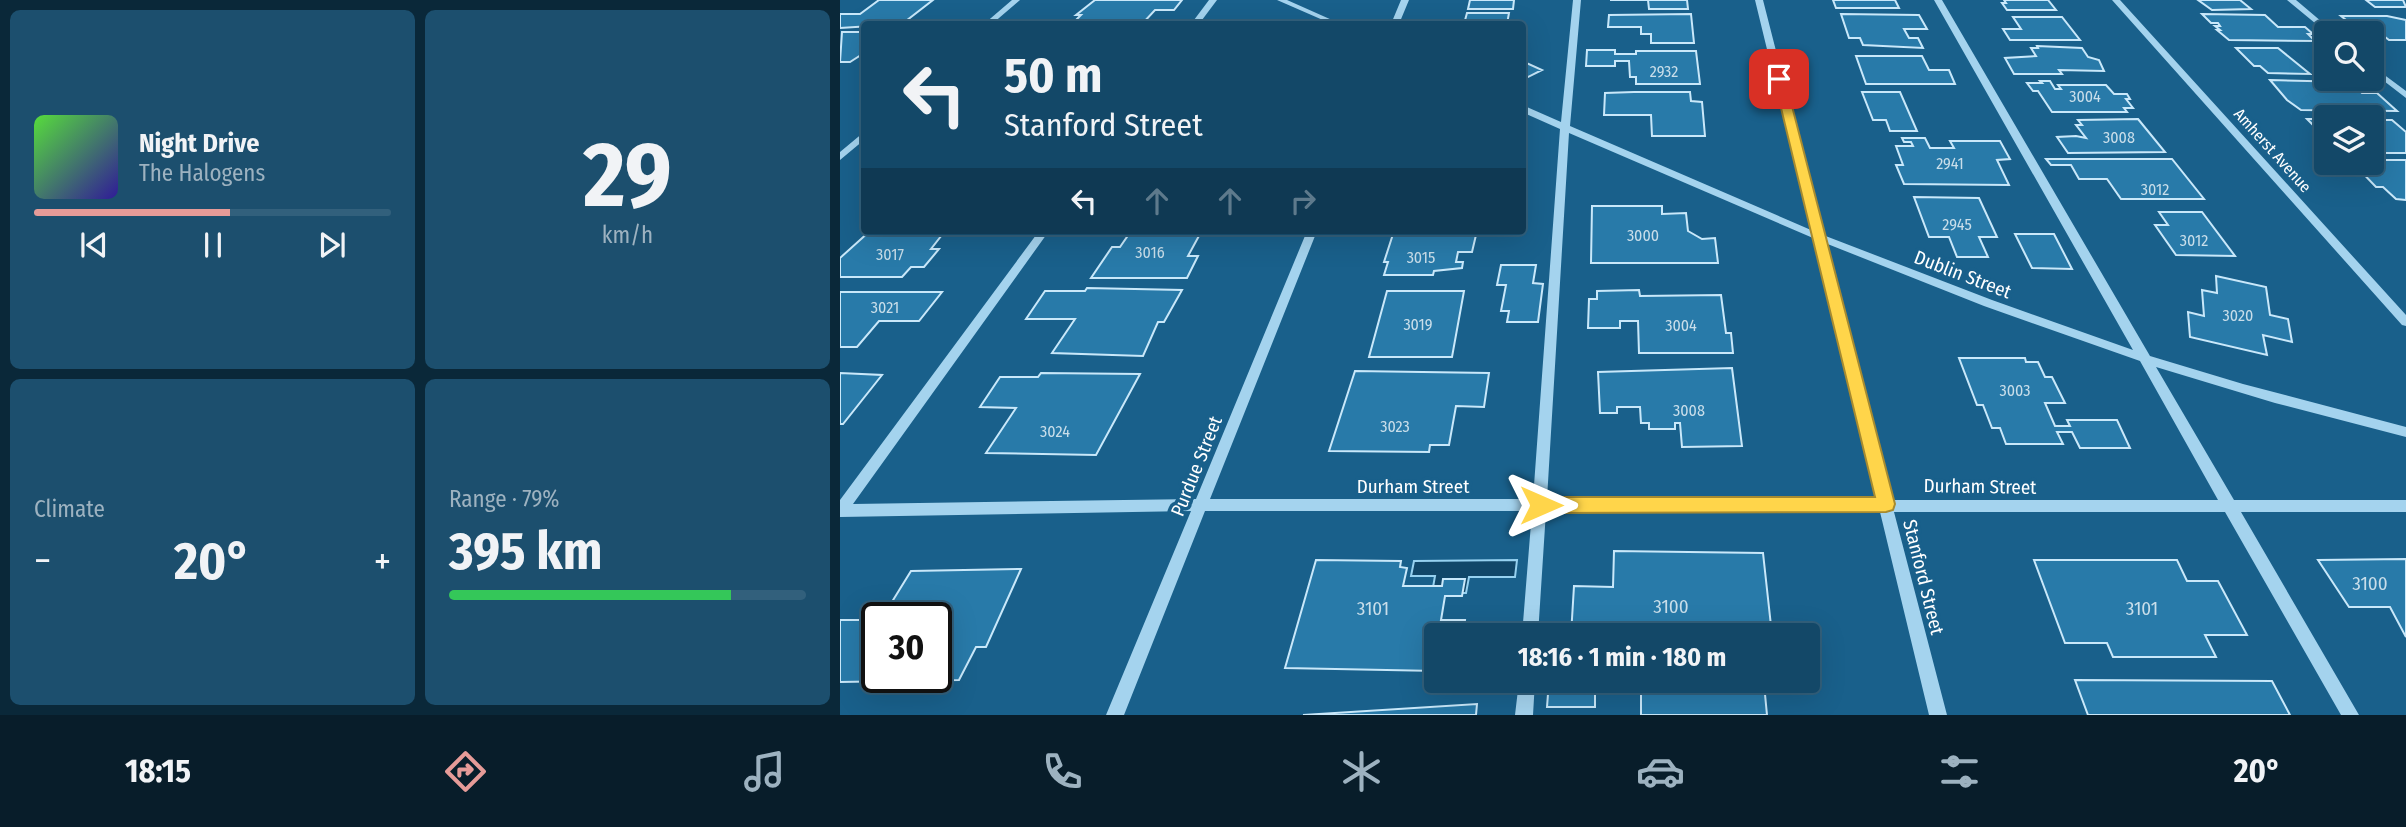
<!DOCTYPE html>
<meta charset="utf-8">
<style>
:root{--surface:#134868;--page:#1c4f6e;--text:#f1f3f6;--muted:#9db2c0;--line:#32607c;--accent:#e69b98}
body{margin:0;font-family:"Fira Sans Condensed",sans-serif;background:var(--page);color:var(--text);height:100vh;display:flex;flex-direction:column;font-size:26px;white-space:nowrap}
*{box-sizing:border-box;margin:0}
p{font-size:23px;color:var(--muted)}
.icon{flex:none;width:38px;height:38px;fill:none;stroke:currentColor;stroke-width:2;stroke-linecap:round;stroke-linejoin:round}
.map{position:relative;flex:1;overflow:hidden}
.panel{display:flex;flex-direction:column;gap:10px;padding:10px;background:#0a2839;width:840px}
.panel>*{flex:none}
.hud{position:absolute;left:21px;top:21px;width:665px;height:214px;border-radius:7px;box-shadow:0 7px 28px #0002,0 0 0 2px var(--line);background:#134868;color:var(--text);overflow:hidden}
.controls{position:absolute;left:1474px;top:21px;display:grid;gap:14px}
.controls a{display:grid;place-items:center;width:70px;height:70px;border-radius:7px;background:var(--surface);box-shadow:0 7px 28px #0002,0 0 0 2px var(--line);font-size:35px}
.speed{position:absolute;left:21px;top:602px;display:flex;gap:14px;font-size:35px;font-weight:700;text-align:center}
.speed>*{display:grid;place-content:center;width:91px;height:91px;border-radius:50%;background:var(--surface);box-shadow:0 7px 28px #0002,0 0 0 2px var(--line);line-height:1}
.speed .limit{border:4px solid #111;border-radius:10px;background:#fff;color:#111}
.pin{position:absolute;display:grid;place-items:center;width:60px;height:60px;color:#fff;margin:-30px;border-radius:14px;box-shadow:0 4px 10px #0006}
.me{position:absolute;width:77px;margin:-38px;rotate:90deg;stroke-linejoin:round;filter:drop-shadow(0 0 5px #0008)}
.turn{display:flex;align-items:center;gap:24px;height:147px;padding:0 28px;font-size:32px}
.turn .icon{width:91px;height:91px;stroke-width:2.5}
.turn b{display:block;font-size:49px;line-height:60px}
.lanes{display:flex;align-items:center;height:66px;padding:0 28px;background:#0003;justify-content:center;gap:35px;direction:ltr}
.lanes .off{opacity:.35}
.big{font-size:52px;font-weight:700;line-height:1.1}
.panel .widget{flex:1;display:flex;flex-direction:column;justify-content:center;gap:10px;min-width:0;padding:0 24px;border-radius:10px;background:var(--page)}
.panel .dial{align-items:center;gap:0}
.dial b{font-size:91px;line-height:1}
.song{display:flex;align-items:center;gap:21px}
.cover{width:84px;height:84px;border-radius:10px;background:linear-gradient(135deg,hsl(110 70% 55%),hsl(250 70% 35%))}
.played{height:7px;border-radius:4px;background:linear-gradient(90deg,var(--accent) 55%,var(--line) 55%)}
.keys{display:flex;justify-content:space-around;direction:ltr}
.heat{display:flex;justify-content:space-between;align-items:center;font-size:38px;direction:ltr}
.charge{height:10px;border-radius:5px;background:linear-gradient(90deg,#34c759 79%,var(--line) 0)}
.panel .tiles{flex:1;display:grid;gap:10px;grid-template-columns:repeat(2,1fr)}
.trip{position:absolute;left:584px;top:623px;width:396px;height:70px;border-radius:7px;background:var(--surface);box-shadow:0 7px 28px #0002,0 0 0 2px var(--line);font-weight:700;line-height:70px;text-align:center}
.dock{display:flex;height:112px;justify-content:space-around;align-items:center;background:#081d2a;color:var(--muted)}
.dock .icon{width:49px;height:49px}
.dock .current{color:var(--accent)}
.dock b{font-size:32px;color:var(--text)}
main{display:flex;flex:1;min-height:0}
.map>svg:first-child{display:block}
.water{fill:#114769;stroke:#96d1f0;stroke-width:2}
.building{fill:#287aa9;stroke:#c9e8fa;stroke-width:2}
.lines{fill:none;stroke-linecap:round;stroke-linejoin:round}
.minor{fill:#a4d3ee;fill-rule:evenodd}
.route{fill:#ffd54a;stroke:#a68a30;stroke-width:2}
.labels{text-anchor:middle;stroke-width:7;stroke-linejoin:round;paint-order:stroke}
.number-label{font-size:16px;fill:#c9deea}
.far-street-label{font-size:16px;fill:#fff;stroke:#19608b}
.street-label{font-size:19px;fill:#fff;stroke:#19608b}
.near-number-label{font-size:19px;fill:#c9deea}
</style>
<main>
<section class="panel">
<div class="tiles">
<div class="widget">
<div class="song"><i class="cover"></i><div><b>Night Drive</b><p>The Halogens</p></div></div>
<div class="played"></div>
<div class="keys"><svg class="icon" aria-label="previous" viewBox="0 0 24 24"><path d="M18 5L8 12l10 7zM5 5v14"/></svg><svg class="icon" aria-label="pause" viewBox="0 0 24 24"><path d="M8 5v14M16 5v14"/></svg><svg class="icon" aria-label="next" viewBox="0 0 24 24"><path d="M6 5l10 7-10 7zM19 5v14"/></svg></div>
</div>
<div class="widget dial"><b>29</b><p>km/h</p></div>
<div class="widget"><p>Climate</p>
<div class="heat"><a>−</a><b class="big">20°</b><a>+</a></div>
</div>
<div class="widget"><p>Range · 79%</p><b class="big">395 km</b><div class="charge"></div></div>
</div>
</section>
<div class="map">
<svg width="1566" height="715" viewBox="0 0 1566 715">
<rect width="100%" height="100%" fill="#19608b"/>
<!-- water -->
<path class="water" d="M 677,560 L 675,577 L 629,577 L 626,593 L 592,593 L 595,576 L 571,576 L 574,561 Z"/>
<!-- building -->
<path class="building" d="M 39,0 L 93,0 L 62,24 L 0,28 L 0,14 L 20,14 Z
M 255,0 L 342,0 L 334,10 L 315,10 L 303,23 L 233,23 L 241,15 L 236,15 Z
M 630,0 L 674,0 L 673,9 L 628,9 Z
M 770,0 L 847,0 L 848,9 L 809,9 L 808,0 Z
M 993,0 L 1055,0 L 1059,8 L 996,8 Z
M 1164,0 L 1208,0 L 1216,10 L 1167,10 L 1162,3 L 1166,3 Z
M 1358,0 L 1400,0 L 1411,9 L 1372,10 Z
M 1526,0 L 1563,0 L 1566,7 L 1535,7 Z
M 627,13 L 669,13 L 667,24 L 624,24 Z
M 851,14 L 854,43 L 811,43 L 811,34 L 801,34 L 801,27 L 768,27 L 769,15 Z
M 1001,14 L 1079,15 L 1087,29 L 1064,29 L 1069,38 L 1078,38 L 1083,48 L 1023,45 L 1020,38 L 1009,38 Z
M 1362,14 L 1425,15 L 1438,27 L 1465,27 L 1473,34 L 1468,34 L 1475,41 L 1389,40 L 1377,30 L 1380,30 L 1375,26 L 1380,26 L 1378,23 L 1371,23 Z
M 1501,16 L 1547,16 L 1566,20 L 1566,40 L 1549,40 L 1536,30 L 1519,30 Z
M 1173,17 L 1222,17 L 1240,40 L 1170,40 L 1163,29 L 1181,29 Z
M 2,32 L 24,32 L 24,53 L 10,62 L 0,62 Z
M 1197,46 L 1242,48 L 1248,57 L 1259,60 L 1264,71 L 1219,70 L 1222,74 L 1174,74 L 1165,58 L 1196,56 L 1191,48 L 1198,48 Z
M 1396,48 L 1438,48 L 1470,74 L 1428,73 L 1420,66 L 1414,66 Z
M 747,50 L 775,50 L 775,54 L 796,54 L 796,51 L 856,51 L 860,84 L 796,84 L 796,77 L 790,77 L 789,61 L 775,61 L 775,66 L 746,66 Z
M 1016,56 L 1082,56 L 1089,70 L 1109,70 L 1115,84 L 1026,84 Z
M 682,61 L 702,70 L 682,80 Z
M 1430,80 L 1510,82 L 1522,93 L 1537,93 L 1557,111 L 1461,110 L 1447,100 Z
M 1200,81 L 1210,81 L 1215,89 L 1221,89 L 1218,85 L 1266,85 L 1274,94 L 1287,94 L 1290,99 L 1286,99 L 1293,108 L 1284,108 L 1287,112 L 1212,112 L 1198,91 L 1193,91 L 1187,83 L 1202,83 Z
M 794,92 L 850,92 L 851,101 L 862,102 L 865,136 L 812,136 L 811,115 L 764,115 L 765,93 Z
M 1022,92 L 1060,92 L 1077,131 L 1050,131 L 1046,120 L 1033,120 Z
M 1298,119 L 1325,152 L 1228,153 L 1217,137 L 1236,136 L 1246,138 L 1236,125 L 1242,125 L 1238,120 Z
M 1467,119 L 1486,119 L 1486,138 Z
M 1531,120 L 1552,120 L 1566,132 L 1566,153 L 1531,153 Z
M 1062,138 L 1085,138 L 1090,148 L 1114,148 L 1110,141 L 1160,141 L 1170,159 L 1157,160 L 1169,185 L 1064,184 L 1056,165 L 1063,165 L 1056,146 L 1073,146 L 1071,142 L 1064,142 Z
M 1206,159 L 1332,159 L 1364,199 L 1281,199 L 1267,179 L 1239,179 L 1231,165 L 1211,165 Z
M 1531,160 L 1566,160 L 1566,200 L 1556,199 L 1543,187 L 1536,187 L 1513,163 L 1531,163 Z
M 1074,197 L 1139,198 L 1157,237 L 1139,237 L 1148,257 L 1117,257 L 1109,237 L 1089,237 Z
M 752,206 L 822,206 L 822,214 L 846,213 L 848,231 L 862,239 L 875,238 L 878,263 L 751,263 Z
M 1319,212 L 1362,212 L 1395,256 L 1336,255 L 1315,225 L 1328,225 Z
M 30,231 L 105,231 L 91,249 L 99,249 L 84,267 L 71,267 L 62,277 L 0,277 L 0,258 Z
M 554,231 L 593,231 L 592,235 L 636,235 L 632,252 L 618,252 L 616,262 L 623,262 L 622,268 L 594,271 L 593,275 L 544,275 L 548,262 L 544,262 Z
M 289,234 L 360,234 L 348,256 L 358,256 L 347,278 L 251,278 L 272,247 L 280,247 Z
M 1175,234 L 1214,234 L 1232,269 L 1192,268 Z
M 661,265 L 696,265 L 693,283 L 703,284 L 698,322 L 667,322 L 669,311 L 661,311 L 666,285 L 657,285 Z
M 1376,276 L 1426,287 L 1430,315 L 1448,319 L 1452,342 L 1423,335 L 1427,355 L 1350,337 L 1348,312 L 1364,316 L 1362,290 L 1377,293 Z
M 247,288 L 342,290 L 324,322 L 318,322 L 303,356 L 212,353 L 235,319 L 186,319 L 205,291 L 245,291 Z
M 799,290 L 800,296 L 881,295 L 886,333 L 891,333 L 893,353 L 799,353 L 798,321 L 780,321 L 780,328 L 748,328 L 749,299 L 757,299 L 757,291 Z
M 547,291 L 624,291 L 612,357 L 529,357 Z
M 0,292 L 102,292 L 79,321 L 39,321 L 17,347 L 0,347 Z
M 1119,358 L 1185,358 L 1186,362 L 1198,362 L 1205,377 L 1212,377 L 1225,403 L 1205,403 L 1215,426 L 1230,426 L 1227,420 L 1277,420 L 1290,448 L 1240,448 L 1232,432 L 1217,432 L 1223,444 L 1166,444 L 1160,428 L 1152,428 L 1143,405 L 1137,405 Z
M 892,368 L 902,446 L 842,447 L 840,423 L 835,423 L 835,429 L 809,429 L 809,423 L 801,423 L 800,407 L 777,407 L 777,413 L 760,413 L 758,372 Z
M 515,371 L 649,373 L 644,407 L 616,406 L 609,445 L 590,445 L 589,452 L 489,451 Z
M 0,373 L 42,375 L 3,424 L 0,424 Z
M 201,373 L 300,374 L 256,455 L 146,453 L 176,408 L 140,407 L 160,377 L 198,377 Z
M 774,551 L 923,553 L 932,635 L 850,635 L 849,626 L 810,625 L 810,635 L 731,635 L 734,586 L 773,587 Z
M 1566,559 L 1566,637 L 1550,607 L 1509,607 L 1478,560 Z
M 476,560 L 561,561 L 560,567 L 567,568 L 563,586 L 602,586 L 603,579 L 625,579 L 622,596 L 605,596 L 601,620 L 625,620 L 623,635 L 597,635 L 597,671 L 445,668 Z
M 1194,560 L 1337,560 L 1347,581 L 1378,581 L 1407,635 L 1365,635 L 1376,657 L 1273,657 L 1267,643 L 1225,643 Z
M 181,569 L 146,647 L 136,647 L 119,680 L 0,682 L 0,620 L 37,620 L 37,677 L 96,677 L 96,618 L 42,618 L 71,571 Z
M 1235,680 L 1432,681 L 1450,715 L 1248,715 Z
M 626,681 L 670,681 L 669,693 L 624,693 Z
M 709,681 L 755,681 L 755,707 L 707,707 Z
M 848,683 L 924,684 L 927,715 L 801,715 L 801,689 L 848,689 Z
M 637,704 L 636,715 L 463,715 Z"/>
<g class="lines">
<!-- minor -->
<path class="minor" d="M 172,0 L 180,0 L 152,24 L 144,24 Z
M 369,0 L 377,0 L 359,24 L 351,24 Z
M 437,0 L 447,0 L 501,24 L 492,24 Z
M 561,0 L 569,0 L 559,24 L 551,24 Z
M 733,0 L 741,0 L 730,126 L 971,230 L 915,0 L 923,0 L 983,235 L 1152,300 L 1293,350 L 1094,0 L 1102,0 L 1310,356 L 1403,384 L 1566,427 L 1566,437 L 1435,403 L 1316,367 L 1394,500 L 1566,500 L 1566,512 L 1401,512 L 1519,715 L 1501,715 L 1385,512 L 1054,512 L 1107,715 L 1089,715 L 1040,512 L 706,511 L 698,635 L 682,635 L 692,511 L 365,511 L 284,715 L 266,715 L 351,511 L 0,517 L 0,500 L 199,231 L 209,231 L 13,504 L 356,499 L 467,231 L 477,231 L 370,499 L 693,499 L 720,129 L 682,112 L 682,105 L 721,122 ZM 729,133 L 973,238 L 1037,500 L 707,499 ZM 985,243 L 1144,306 L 1300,361 L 1378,500 L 1051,500 Z
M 1272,0 L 1280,0 L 1566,315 L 1566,326 L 1562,325 Z
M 1447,0 L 1456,0 L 1495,33 L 1487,33 Z
M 1531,65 L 1566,91 L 1566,98 L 1531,71 Z
M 24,132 L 24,140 L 0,160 L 0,152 Z
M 679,681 L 695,681 L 693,715 L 675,715 Z"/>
</g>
<!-- route -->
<path class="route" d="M 939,75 L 945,79 L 1055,504 L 1053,510 L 1046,512 L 701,513 L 694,510 L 692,505 L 694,499 L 701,497 L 1035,497 L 934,79 Z"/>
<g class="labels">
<!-- number labels -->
<g class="number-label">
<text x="824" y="77">2932</text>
<text x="1245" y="102">3004</text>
<text x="1279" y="143">3008</text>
<text x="1110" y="169">2941</text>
<text x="1315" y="195">3012</text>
<text x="1117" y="230">2945</text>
<text x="803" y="241">3000</text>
<text x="1354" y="246">3012</text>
<text x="310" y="258">3016</text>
<text x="50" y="260">3017</text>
<text x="581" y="263">3015</text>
<text x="45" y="313">3021</text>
<text x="1398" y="321">3020</text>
<text x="578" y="330">3019</text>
<text x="841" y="331">3004</text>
<text x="1175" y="396">3003</text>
<text x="849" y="416">3008</text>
<text x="555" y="432">3023</text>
<text x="215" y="437">3024</text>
</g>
<!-- far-street labels -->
<g class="far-street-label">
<text transform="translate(1433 150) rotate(48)" y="6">Amherst Avenue</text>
</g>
<!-- street labels -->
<g class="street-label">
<text transform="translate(1123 274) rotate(21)" y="7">Dublin Street</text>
<text transform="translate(356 466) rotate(-68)" y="7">Purdue Street</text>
<text x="573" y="493">Durham Street</text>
<text transform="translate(1140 486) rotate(1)" y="7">Durham Street</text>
<text transform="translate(1084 577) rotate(76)" y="7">Stanford Street</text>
</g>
<!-- near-number labels -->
<g class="near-number-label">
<text x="1530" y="590">3100</text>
<text x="831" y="613">3100</text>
<text x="533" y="615">3101</text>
<text x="1302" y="615">3101</text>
</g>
</g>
</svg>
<div class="controls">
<a><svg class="icon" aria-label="search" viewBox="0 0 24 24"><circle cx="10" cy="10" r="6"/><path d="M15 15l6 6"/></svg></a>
<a><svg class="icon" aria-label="layers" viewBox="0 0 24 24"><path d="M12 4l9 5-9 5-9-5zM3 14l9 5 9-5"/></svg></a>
</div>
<div class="speed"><div class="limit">30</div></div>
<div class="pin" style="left:939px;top:79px;background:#d93025"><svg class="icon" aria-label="arrive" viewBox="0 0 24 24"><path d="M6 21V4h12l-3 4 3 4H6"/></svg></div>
<svg class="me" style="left:701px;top:505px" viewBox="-20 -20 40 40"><path d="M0-17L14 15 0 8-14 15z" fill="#ffd54a" stroke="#fff" stroke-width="4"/></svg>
<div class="trip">18:16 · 1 min · 180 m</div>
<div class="hud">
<div class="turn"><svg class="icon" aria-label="left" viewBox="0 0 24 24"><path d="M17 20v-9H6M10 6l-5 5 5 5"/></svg><div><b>50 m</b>Stanford Street</div></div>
<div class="lanes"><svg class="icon" aria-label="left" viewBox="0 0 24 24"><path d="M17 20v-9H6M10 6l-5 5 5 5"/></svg><svg class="icon off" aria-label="ahead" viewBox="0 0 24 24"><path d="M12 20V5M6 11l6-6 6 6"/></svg><svg class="icon off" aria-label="ahead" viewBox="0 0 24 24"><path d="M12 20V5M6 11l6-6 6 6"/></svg><svg class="icon off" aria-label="right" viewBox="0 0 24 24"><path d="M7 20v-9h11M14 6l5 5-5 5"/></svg></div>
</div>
</div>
</main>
<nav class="dock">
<b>18:15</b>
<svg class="icon current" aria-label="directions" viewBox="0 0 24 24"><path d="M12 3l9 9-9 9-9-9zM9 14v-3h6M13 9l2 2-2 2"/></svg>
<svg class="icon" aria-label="music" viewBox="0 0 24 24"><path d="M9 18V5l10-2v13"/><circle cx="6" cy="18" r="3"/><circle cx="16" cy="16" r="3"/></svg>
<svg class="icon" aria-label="phone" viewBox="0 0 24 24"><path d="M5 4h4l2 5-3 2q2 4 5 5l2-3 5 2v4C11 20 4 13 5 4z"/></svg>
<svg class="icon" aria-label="climate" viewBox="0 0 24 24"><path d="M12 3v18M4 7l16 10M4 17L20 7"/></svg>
<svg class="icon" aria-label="car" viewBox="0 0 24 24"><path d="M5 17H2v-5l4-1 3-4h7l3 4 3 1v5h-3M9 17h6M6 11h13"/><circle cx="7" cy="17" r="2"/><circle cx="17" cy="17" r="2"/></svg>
<svg class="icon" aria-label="filters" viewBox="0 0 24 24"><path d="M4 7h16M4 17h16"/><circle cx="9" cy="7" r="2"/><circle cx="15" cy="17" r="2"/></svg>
<b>20°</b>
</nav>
